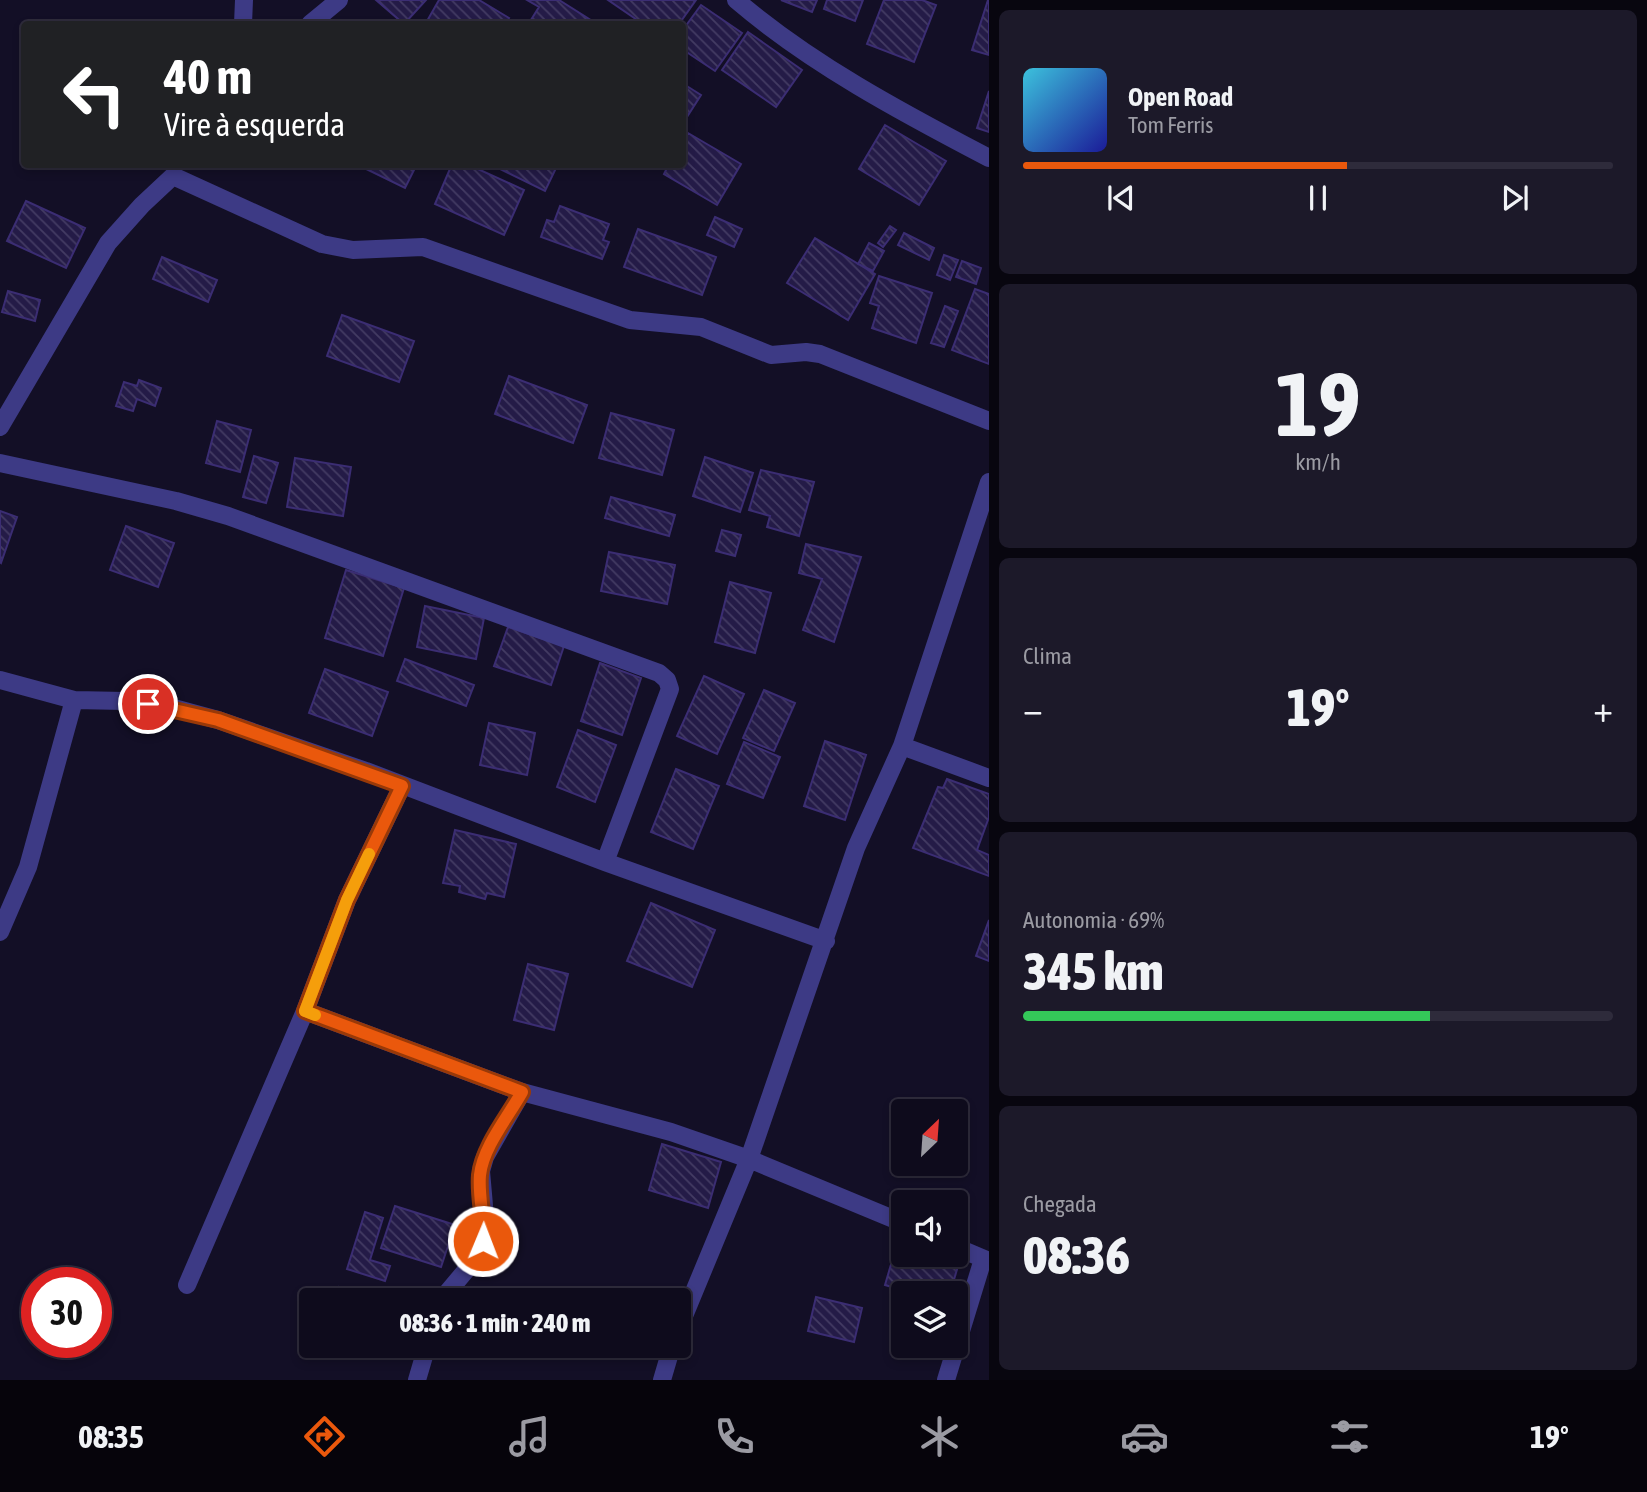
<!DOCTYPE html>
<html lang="pt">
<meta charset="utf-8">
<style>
:root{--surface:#0e0b1c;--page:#1c1929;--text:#f1f3f6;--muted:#9b9ba3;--line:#2e2b3b;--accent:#ea580c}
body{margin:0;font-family:"Asap Condensed",sans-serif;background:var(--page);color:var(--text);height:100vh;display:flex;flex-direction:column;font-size:26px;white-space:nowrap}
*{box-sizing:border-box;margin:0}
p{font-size:23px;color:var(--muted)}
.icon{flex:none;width:38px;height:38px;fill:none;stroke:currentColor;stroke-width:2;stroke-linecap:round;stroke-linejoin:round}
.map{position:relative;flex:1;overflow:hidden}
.details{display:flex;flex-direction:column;gap:10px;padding:10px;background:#08060f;width:658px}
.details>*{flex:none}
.top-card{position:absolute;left:21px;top:21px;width:665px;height:147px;border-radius:7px;box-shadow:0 4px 10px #0003,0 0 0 2px var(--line);background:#202124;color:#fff;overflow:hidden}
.needle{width:46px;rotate:25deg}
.buttons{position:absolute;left:891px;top:1099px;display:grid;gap:14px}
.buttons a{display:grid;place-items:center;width:77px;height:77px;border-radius:7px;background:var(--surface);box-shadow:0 4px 10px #0003,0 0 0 2px var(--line);font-size:35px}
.speed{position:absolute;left:21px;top:1267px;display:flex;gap:14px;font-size:35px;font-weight:700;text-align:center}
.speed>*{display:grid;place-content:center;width:91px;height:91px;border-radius:50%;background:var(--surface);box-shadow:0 4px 10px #0003,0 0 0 2px var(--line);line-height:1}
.speed .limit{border:10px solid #d22;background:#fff;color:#111}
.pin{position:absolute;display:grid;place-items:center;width:60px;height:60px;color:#fff;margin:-30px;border:4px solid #fff;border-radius:50%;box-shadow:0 2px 7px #0007}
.me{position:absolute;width:77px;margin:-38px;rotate:1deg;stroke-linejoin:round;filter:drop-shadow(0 0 5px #0008)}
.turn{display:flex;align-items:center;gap:24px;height:147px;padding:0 28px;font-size:32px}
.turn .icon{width:91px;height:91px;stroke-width:2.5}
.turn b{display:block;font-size:49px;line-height:60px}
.big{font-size:52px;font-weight:800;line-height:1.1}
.details .tile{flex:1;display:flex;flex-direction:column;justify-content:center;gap:10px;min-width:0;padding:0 24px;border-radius:10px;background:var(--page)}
.details .dial{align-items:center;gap:0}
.dial b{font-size:91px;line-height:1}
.song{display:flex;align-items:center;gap:21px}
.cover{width:84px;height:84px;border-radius:10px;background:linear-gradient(135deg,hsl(190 70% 55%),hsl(240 70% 35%))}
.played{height:7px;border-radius:4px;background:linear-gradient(90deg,var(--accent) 55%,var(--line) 55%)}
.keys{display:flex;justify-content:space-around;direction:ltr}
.heat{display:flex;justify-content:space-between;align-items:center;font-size:38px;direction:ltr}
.charge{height:10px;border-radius:5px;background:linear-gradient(90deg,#34c759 69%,var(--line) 0)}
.trip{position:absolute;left:299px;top:1288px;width:392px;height:70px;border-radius:7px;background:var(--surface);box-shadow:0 4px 10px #0003,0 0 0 2px var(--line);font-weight:800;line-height:70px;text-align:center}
.tabs{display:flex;height:112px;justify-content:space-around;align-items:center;background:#06040b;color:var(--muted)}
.tabs .icon{width:49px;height:49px}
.tabs .active{color:var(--accent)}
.tabs b{font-size:32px;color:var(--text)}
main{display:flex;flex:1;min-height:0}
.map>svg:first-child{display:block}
.building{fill:url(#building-back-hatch);stroke:#3b2d73;stroke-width:2}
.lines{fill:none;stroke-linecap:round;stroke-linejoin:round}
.minor{stroke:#3d3a85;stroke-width:18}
.route-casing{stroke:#983908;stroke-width:18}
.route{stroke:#ea580c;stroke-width:12}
.slow{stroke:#f59e0b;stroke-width:12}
</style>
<main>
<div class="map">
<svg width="989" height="1380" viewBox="0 0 989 1380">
<defs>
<pattern id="building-back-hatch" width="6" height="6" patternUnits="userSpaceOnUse" patternTransform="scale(1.75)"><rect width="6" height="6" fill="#241b47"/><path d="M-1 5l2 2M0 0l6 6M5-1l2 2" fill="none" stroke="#433b63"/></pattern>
</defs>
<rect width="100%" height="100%" fill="#130f26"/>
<!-- building -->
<path class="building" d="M 376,0 L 426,0 L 404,24 Z
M 439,0 L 479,0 L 509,18 L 505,24 L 433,24 L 427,21 Z
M 527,0 L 559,0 L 597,24 L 531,24 L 529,23 L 539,7 Z
M 608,0 L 696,0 L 679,24 L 643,24 Z
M 781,0 L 817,0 L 812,12 Z
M 827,0 L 863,0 L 855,21 L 824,9 Z
M 884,0 L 922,0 L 936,5 L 914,62 L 867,44 Z
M 988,0 L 989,0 L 989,55 L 972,50 Z
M 701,5 L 742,33 L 715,71 L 682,49 L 682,31 Z
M 748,32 L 802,70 L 776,107 L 722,70 Z
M 682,83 L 701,95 L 685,120 L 682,119 Z
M 989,91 L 989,132 L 977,128 Z
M 885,125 L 946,161 L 919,205 L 859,169 Z
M 688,133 L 741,164 L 717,205 L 664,174 L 669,164 L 682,164 L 682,143 Z
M 356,164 L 417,164 L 405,188 Z
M 452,164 L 467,164 L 524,190 L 504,235 L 435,204 Z
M 490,164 L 558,164 L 545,191 Z
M 26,201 L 85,228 L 66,268 L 7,241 Z
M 560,206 L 609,224 L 603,240 L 609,242 L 602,259 L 541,237 L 547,220 L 554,222 Z
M 715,217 L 742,229 L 734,247 L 707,235 Z
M 890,226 L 896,230 L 883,247 L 878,243 Z
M 638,229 L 716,257 L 702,295 L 624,267 Z
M 904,233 L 934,248 L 929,260 L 898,245 Z
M 815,238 L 875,274 L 848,320 L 787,283 Z
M 869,243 L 884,251 L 873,271 L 858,264 Z
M 944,255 L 958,260 L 950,280 L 937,275 Z
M 162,257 L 217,280 L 208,302 L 153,279 Z
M 962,261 L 981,268 L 976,284 L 956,277 Z
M 879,276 L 932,293 L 916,343 L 872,328 L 879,306 L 870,303 Z
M 975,289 L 989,294 L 989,364 L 952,350 Z
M 8,291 L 40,300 L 35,321 L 2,312 Z
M 945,306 L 958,311 L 944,347 L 931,343 Z
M 342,315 L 414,341 L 399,382 L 327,356 Z
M 509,376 L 587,405 L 573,443 L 495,414 Z
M 139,380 L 161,388 L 155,406 L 137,399 L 133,411 L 116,406 L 124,382 L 137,386 Z
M 611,413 L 674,430 L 662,475 L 599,458 Z
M 217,421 L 251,430 L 240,472 L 206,463 Z
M 254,456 L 278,463 L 266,503 L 243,497 Z
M 705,457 L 753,473 L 740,512 L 693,496 Z
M 295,458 L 351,467 L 343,516 L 287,507 Z
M 761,470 L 814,482 L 799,536 L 767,527 L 770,516 L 749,510 Z
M 611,497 L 675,515 L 669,536 L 605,518 Z
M 0,511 L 17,517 L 1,563 L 0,562 Z
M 126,526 L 174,543 L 158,587 L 110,570 Z
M 722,530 L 741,535 L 735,556 L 716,551 Z
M 806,544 L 861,557 L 834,642 L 803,630 L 822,579 L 799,573 Z
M 609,552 L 675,565 L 667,604 L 601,591 Z
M 346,570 L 404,588 L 383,656 L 325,638 Z
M 730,582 L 771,593 L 755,653 L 715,642 Z
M 425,606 L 484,618 L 476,659 L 417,647 Z
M 508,627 L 564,646 L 551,685 L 494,666 Z
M 405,659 L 474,685 L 466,706 L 397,681 Z
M 600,663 L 641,678 L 622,735 L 581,721 Z
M 325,669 L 388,692 L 372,736 L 309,713 Z
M 704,676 L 744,694 L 717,754 L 677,736 Z
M 764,690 L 795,703 L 774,751 L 743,738 Z
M 489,723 L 535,733 L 527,775 L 480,765 Z
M 578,730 L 616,745 L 595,802 L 557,787 Z
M 825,741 L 866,755 L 845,820 L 804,806 Z
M 744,742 L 780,757 L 763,798 L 727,784 Z
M 676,769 L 719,786 L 693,849 L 651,832 Z
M 947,779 L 989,794 L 989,817 L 977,850 L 989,855 L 989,876 L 913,848 L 938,787 L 943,788 Z
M 455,830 L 516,844 L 504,897 L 487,893 L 485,899 L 459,892 L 460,886 L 443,883 Z
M 651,903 L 715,930 L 692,987 L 627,961 Z
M 989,920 L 989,961 L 976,956 Z
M 528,964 L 568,974 L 554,1030 L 514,1020 Z
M 662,1144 L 721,1162 L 708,1208 L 649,1190 Z
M 395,1206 L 455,1225 L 441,1267 L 381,1248 Z
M 365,1212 L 383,1218 L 370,1260 L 390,1266 L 385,1281 L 347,1269 Z
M 899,1237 L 903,1238 L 903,1255 L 961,1256 L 950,1293 L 912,1293 L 885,1285 Z
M 339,1287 L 358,1294 L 355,1300 L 335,1300 Z
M 816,1297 L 862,1308 L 854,1342 L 808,1331 Z"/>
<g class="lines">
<!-- minor -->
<path class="minor" d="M 736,0 C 811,64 901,112 989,158
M 243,24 L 244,0
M 310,24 L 339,0
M 0,427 L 108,243 L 142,205 L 173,176 L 322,244 L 353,250 L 423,247 L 630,320 L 701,327 L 771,355 L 806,352 L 820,354 L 989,421
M 0,463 L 176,501 L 228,516 L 659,673 L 667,680 L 670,689 L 605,862
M 0,680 L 74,700 L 125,701 L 170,707 L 218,720 L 366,771 L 605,862 L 826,941
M 902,746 L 989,778
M 0,932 L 28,867 L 74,700
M 305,1011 L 522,1092 L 671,1132 L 749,1159 L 903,1223
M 956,1247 L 989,1261
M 187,1285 L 305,1011 L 347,900 L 402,786
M 441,1300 L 478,1256 L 485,1217 L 481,1171 L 485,1157 L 522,1092
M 679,1328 L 749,1159 L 856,848 L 902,746 L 989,482
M 417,1380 L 427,1346
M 662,1380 L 672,1346
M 946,1380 L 983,1259"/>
</g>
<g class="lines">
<!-- route casing -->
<g class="route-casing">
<path id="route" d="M 148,704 L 218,720 L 402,786 L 347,900 L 305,1011 L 522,1092 C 508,1117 483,1147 480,1175 C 478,1197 485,1218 483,1241"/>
</g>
<!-- route -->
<use href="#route" class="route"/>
<!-- slow -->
<path class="slow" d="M 315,1015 L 305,1011 L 347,900 L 369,854"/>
</g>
</svg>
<div class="buttons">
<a><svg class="needle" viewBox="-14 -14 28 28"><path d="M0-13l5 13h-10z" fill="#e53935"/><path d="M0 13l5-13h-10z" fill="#9b9ba3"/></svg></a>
<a><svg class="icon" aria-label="sound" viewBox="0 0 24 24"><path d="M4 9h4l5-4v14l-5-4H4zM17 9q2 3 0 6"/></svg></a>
<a><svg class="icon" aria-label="layers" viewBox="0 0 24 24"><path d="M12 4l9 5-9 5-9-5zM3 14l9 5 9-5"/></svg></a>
</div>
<div class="speed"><div class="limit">30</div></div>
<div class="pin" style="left:148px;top:704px;background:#d93025"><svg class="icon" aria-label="arrive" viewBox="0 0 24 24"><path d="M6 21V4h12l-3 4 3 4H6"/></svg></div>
<svg class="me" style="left:483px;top:1241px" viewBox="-20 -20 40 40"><circle r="17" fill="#ea580c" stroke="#fff" stroke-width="3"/><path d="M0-11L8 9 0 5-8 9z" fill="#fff"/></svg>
<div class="trip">08:36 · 1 min · 240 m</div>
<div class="top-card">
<div class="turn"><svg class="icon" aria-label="left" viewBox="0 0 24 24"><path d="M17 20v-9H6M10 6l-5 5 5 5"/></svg><div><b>40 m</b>Vire à esquerda</div></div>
</div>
</div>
<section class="details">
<div class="tile">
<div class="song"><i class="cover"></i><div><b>Open Road</b><p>Tom Ferris</p></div></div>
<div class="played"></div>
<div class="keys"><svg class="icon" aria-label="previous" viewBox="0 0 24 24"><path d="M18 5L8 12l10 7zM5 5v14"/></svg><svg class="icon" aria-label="pause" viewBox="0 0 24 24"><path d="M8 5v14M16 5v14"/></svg><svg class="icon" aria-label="next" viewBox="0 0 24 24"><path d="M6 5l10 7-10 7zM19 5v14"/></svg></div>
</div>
<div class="tile dial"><b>19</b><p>km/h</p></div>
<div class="tile"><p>Clima</p>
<div class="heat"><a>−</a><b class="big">19°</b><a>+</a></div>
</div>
<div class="tile"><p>Autonomia · 69%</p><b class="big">345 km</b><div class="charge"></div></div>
<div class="tile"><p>Chegada</p><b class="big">08:36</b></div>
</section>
</main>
<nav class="tabs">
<b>08:35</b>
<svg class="icon active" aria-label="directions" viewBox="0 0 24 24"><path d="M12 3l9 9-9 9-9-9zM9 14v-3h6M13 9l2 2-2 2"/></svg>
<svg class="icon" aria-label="music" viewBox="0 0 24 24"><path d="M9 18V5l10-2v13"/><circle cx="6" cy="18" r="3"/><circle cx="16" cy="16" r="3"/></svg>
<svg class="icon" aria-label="phone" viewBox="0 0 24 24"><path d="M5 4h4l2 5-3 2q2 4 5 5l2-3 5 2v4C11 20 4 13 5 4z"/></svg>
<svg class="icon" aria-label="climate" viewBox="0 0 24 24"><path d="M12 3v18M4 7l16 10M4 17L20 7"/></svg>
<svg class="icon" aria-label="car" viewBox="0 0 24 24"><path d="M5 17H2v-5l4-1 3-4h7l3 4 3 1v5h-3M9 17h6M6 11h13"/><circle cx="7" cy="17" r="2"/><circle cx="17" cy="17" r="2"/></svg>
<svg class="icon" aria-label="filters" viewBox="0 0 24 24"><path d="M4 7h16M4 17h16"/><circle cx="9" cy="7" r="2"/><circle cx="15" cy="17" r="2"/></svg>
<b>19°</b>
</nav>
